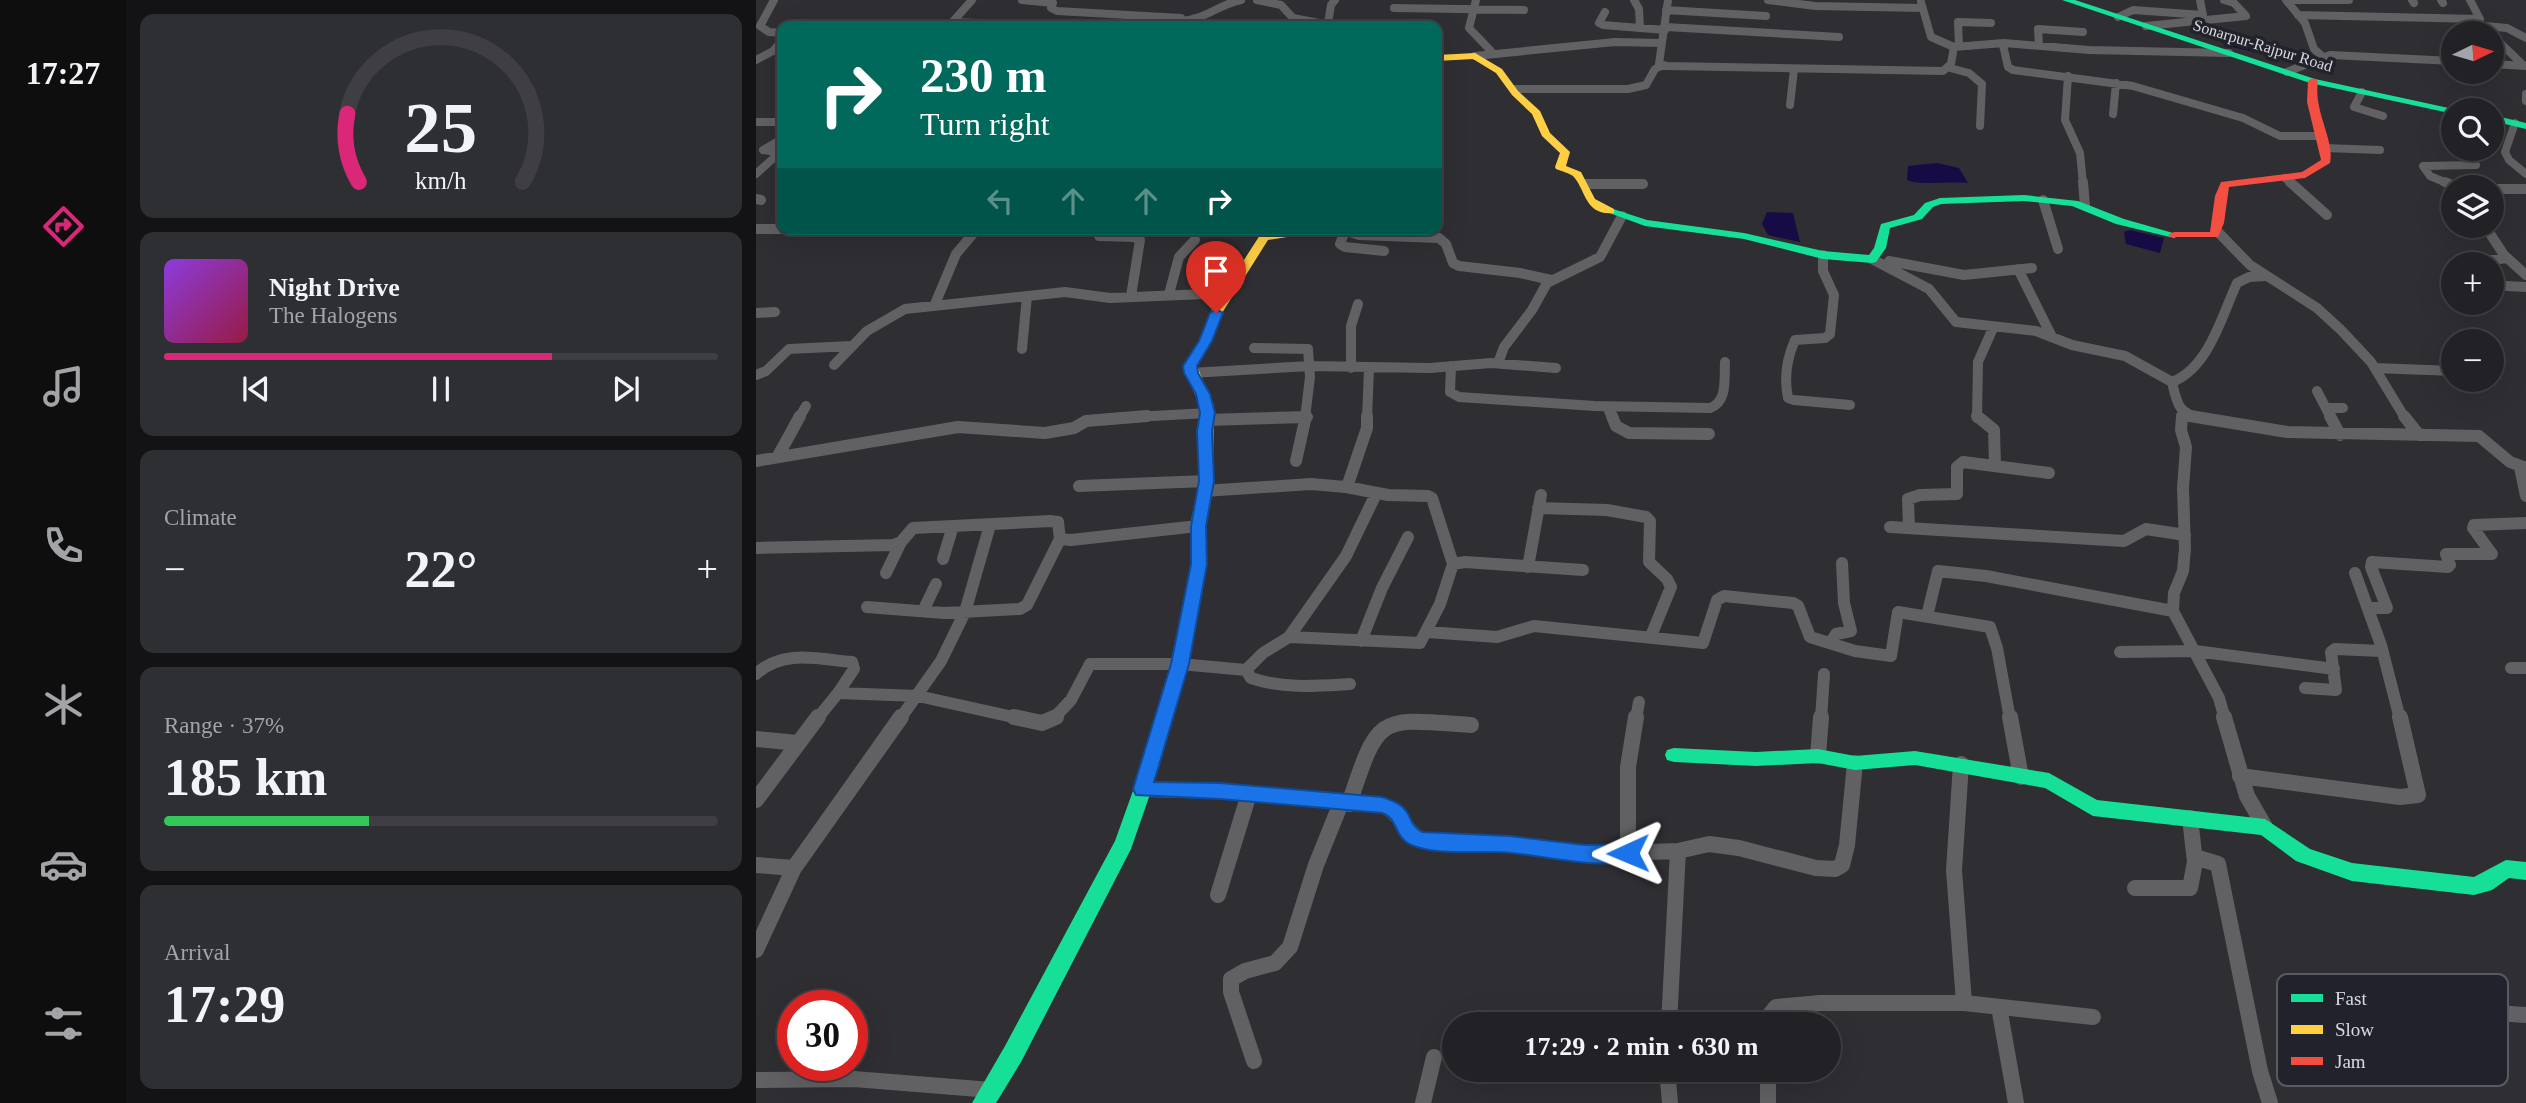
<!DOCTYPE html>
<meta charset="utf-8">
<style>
:root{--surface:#222226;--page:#2e2f32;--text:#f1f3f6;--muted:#a2a4a7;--line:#3f3f43;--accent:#db2777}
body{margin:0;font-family:Georgia,serif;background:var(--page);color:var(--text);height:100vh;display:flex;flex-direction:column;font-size:26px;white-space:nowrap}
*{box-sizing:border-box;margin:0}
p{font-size:23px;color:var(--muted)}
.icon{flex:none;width:38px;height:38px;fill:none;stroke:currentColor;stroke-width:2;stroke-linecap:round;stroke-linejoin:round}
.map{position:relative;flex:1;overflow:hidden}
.drawer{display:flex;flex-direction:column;gap:14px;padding:14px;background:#131315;width:630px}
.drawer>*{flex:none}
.banner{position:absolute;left:21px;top:21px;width:665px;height:214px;border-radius:14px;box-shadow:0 7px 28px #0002,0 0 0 2px var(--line);background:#00695c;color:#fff;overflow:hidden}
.needle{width:46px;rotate:85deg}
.tools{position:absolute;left:1685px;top:21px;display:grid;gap:14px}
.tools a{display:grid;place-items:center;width:63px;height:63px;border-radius:50%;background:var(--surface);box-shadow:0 7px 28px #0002,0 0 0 2px var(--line);font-size:35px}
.speed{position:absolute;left:21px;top:990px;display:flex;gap:14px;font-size:35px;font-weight:700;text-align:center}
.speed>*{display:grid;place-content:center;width:91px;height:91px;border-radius:50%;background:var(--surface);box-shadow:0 7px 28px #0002,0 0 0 2px var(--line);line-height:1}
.speed .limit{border:10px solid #d22;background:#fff;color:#111}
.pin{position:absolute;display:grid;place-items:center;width:60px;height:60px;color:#fff;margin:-72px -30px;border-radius:50% 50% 50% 0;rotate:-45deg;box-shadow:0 0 7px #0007}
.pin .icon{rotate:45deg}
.me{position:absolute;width:77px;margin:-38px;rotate:269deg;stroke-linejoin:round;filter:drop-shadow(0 0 5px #0008)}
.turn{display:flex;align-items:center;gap:24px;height:147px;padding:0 28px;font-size:32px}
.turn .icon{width:91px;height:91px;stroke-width:2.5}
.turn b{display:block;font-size:49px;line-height:60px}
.lanes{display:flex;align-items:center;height:66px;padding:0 28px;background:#0003;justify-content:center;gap:35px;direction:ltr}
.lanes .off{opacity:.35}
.big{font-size:52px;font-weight:700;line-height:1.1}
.drawer .widget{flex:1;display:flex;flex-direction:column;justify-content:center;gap:10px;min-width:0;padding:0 24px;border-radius:14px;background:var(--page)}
.drawer .dial{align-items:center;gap:0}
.dial svg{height:182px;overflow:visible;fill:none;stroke:var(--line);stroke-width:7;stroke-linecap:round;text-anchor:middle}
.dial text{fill:var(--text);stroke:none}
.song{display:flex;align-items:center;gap:21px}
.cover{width:84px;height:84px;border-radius:10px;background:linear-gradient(135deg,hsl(270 70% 55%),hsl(340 70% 35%))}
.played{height:7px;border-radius:4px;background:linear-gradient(90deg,var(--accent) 70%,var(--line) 70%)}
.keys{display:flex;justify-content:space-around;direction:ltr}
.heat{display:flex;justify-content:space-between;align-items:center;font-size:38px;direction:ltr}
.charge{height:10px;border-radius:5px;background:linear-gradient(90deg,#34c759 37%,var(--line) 0)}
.trip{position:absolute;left:686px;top:1012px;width:399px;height:70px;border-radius:35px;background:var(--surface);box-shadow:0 7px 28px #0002,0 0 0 2px var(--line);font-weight:700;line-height:70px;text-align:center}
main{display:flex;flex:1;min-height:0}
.tabs{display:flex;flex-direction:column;width:126px;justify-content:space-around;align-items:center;background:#0e0e0f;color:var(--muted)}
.tabs .icon{width:49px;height:49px}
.tabs .active{color:var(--accent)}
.tabs b{font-size:32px;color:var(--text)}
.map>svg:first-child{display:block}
.water{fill:#170b46}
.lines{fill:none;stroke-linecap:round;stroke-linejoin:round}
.street-far3{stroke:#616163;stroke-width:8}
.street-far2{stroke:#616163;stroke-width:10}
.street-far1{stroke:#616163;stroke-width:12}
.street{stroke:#616163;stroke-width:16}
.fast{fill:#16e098;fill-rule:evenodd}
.slow{fill:#ffcf43;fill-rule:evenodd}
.jam{fill:#f24e42;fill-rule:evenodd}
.route{fill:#1a73e8;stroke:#114b97;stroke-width:2}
.labels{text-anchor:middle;stroke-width:7;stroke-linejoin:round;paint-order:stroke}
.far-street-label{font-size:16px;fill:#dadae1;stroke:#21222b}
.key{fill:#21222b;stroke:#585962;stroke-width:2}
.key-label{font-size:19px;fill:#dadae1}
</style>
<main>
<nav class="tabs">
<b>17:27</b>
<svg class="icon active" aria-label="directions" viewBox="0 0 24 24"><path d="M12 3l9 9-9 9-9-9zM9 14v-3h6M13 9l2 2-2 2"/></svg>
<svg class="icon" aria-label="music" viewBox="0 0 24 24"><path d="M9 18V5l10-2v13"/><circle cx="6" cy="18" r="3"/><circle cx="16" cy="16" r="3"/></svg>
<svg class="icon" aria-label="phone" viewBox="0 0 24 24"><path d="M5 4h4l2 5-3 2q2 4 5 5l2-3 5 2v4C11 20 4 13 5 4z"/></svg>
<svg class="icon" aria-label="climate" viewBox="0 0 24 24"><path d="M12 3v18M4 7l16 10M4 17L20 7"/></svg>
<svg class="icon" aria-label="car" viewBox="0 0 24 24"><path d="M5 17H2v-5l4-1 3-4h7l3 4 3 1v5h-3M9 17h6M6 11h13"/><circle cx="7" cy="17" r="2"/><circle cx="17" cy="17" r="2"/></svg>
<svg class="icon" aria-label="filters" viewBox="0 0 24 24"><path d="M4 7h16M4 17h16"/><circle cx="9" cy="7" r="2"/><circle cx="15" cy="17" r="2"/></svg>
</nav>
<section class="drawer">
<div class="widget dial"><svg viewBox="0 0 100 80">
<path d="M14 69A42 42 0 1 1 86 69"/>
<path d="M14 69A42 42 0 0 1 9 39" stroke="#db2777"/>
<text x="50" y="56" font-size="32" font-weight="700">25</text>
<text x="50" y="72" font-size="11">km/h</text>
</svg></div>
<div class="widget">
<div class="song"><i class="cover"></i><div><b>Night Drive</b><p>The Halogens</p></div></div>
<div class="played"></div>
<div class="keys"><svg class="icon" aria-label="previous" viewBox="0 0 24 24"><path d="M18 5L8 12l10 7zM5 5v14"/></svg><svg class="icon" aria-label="pause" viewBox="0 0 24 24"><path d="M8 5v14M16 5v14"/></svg><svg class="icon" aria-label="next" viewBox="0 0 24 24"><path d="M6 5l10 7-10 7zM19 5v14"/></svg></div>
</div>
<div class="widget"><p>Climate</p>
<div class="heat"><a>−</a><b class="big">22°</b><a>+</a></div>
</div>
<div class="widget"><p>Range · 37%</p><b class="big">185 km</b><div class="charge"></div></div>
<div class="widget"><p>Arrival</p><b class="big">17:29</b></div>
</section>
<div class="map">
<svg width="1770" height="1103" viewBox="0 0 1770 1103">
<rect width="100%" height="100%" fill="#2e2e33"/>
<!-- water -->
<path class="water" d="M 1481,36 L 1497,38 L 1502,43 L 1524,45 L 1520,49 L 1525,50 L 1511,55 L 1472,46 L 1473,40 Z
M 1181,163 L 1203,168 L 1212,183 C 1195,181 1162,186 1151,180 L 1152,166 Z
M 1011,212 L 1037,213 L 1044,242 L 1012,235 L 1006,224 Z
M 1374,230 L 1408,238 L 1404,253 L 1370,244 L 1368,232 Z"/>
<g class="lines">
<!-- street-far3 -->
<path class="street-far3" d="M 18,0 L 4,26 L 13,32 L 26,33
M 266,0 L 297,3 L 295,8 L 301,11 L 425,18 L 418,26
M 501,0 L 525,5 L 537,18 L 579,26
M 720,0 L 713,28 L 735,51
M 878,0 L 883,9 L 884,28
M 912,0 L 903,64 L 911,66 L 1187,71 L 1195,64 L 1198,47 L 1248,43 L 1333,50 L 1473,53
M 1012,0 L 1059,6 L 1166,8
M 1530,0 L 1549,23 L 1558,49 L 1566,56
M 1533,0 L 1593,0
M 1656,0 L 1658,3
M 1685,0 L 1687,3
M 1165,2 L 1175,37 L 1198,47
M 638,8 L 768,10
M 910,10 L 1010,16
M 849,12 L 843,23 L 847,25 L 909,30
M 1542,15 L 1724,19 L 1714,0
M 1362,17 L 1377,10 L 1447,15 L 1444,0
M 425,21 C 453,18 459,6 485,0
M 197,22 L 248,24
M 572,23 L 575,5 L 579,0
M 193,26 L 216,0
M 1390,26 L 1490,16 L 1478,3 L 1468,0
M 1729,26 L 1751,28 L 1770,38
M 910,27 L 1083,37
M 1736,35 L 1768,66
M 1247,45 L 1252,67 L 1257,70 L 1377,86 L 1487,118 L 1524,136 L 1563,136
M 1283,45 L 1282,29 L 1327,32
M 1203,46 L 1202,22 L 1235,23
M 719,56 L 859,42 L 905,43
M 0,60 L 17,51 L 26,41
M 1736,64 L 1770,66
M 1194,68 L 1213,73 L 1226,84 L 1224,126
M 1531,72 L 1574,55 L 1698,61
M 1312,76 L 1309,120 L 1324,153 L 1327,184
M 758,89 L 872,89 L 890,85 L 899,69 L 907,65
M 1606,92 L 1598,107 L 1627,116
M 1770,94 L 1770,101
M 1034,105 L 1038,69
M 1357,114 L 1360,83
M 0,122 L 26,122
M 1759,123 L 1749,152 L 1753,160 L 1770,174
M 1569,148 L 1624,150
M 7,150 L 26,139
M 0,174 L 21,155 L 20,152 L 8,150
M 1529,178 L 1536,184
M 1693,184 L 1674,176 L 1667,166 L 1720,165"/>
<!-- street-far2 -->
<path class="street-far2" d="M 1327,182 L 1329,206
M 1534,182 L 1571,215
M 1689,182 L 1701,187
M 828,184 L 887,184
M 1736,189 L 1770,189
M 0,199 L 5,200
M 1287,200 L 1302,249
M 1729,226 L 1748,255 L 1770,275
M 0,229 L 51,229
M 585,229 L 603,235 L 683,238 L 690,244 L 697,263 L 703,266 L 764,273 L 795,280
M 589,231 L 584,244 L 589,247 L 628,251
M 1462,232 L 1494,265 L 1561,308 L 1585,330 L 1615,362 L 1649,418
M 343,236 L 378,237 L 384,240 L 375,296
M 1067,255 L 1067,271 L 1078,295 L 1074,334 L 1069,338 L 1039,340 C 1031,358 1028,379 1032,398 L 1038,400 L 1094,405
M 1116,259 L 1173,289 L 1200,322 L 1280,331 L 1316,345 L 1369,356 L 1416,382 C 1421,403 1422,414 1445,418
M 1133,261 L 1208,275 L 1276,268
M 1704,264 L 1751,258
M 1262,269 L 1296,337
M 1750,286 L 1770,287
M 413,294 L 423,257 L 439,240
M 179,304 L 200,254 L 221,229
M 0,313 L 19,312
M 498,348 L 552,349 L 554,377 L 549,418
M 266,349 L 271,296
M 742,363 L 748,347 L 776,310 L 791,283 L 844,257 L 866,216
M 78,365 L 111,331 L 149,309 L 309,292 L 354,298 L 473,293
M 695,366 L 694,392 L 703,397 L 839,406 L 954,408 C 972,402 968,378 969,362
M 595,368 L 595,326 L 602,304
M 1619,368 L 1698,371
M 435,373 L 554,366 L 674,368 L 735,363 L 800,368
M 0,375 L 10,371 L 33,349 L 95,346
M 1416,382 C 1453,368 1466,315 1481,283 L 1493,277 L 1509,276
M 1561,391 L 1575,418
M 851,406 L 856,418
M 1570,408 L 1587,408
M 43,418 L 50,406
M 359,418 L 452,413
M 513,418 L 551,417
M 611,418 L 613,369
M 1221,418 L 1222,362 L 1237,328
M 1426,418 L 1426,414"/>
<!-- street-far1 -->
<path class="street-far1" d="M 856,416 L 860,426 L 873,433 L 953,434
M 1221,416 L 1238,430 L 1239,465
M 1426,416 L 1425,430 L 1430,447 L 1427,488 L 1429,548 L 1427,571 L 1418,593 L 1417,611 L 1463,698 L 1469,719
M 1434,416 L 1531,432 L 1723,436 L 1754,462 L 1770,468
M 1574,416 L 1584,435
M 1648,416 L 1663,435
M 451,420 L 551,417
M 22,456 L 44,416
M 0,461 L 202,427 L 289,433 L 318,428 L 330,421 L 391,416
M 540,461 L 550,416
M 1764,467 L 1770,496
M 323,486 L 450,481
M 591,487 L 611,428 L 611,416
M 448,491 L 555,484 L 590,487 L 632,495 L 672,496 L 676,498 L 697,564
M 782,508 L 851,510 L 890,517 L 894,521 L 893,562 L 911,579 L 915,587 L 895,636
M 1134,527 L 1368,541 L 1390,529 L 1429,535
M 1153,528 L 1152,499 L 1164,495 L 1201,494 L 1201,467 L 1207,462 L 1293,473
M 0,548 L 137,545 L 145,542 L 157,528 L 294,521 L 302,522 L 304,539 L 315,540 L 442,526
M 187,559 L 197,526
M 772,567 L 785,495
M 130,573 L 145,542
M 1599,573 L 1625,645 L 1644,719
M 111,607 L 188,613 L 264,609 L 271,605 L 304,539
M 1612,608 L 1631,608 L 1615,567 L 1616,562 L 1692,567 L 1694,565 L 1690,554 L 1736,554 L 1717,528 L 1718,525 L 1770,523
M 167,611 L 180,584
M 1171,616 L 1182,571 L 1230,576 L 1417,611
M 671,632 L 741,637 L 778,626 L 947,643 L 961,600 L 968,596 L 1037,603 L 1042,606 L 1054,637 L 1099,651 L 1135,656 L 1142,612 L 1234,627 L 1241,648 L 1254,719
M 533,637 L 664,643 L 684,604 L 697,564 L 709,562 L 827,570
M 605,641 L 626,588 L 652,537
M 1074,643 L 1080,634 L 1095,631 L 1088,603 L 1086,563
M 1364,652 L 1439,651 L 1578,669
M 1755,668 L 1770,668
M 0,674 C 27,649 62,659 96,662 L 98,669 L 82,693 L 162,696 L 266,719
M 594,684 C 560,686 527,689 495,678 L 490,670 L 507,653 L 533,637 L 590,556 L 620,494
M 1549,688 L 1580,690 L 1575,652 L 1579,649 L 1625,651
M 61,719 L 82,693
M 144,719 L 185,661 L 209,612 L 234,525
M 297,719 L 315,700 L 334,664 L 424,664 L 490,670
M 880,719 L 883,702
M 1065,719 L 1068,674"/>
<!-- street -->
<path class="street" d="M 258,717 L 286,723 L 300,717
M 1254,717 L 1265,777
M 1468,717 L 1491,796 L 1509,827
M 0,739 L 41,743
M 1062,756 L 1065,717
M 1205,764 L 1198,870 L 1208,1003
M 1484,776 L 1644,797 L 1662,795 L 1644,717
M 387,789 L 464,791 L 627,805 C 645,813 648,831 665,840 L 754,844 L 829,854 L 922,851 L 953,844 L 983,848 L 1060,868 L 1079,869 L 1086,865 L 1091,845 L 1099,763
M 0,800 L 62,717
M 593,804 C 623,713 622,718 715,725
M 872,853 L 872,767 L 880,717
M 1439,857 L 1462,864 L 1504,1071 L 1514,1103
M 0,865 L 38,868
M 1379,888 L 1434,888 L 1439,862 L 1434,818
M 462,895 L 493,794
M 0,950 L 38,868 L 145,717
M 1588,1003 L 1770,1015
M 1243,1007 L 1260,1103
M 913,1024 L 922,851
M 1011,1024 L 1012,1017 L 1020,1007 L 1064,1003 L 1208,1003 L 1337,1017
M 498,1061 L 475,992 L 475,979 L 489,971 L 519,963 L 534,947 L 560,865 L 585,803
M 911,1069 L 914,1103
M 1012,1069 L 1012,1103
M 0,1080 L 98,1079 L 235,1090
M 667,1103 L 678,1057"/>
<!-- fast -->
<path class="fast" d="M 1306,0 L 1319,0 L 1559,79 L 1702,110 L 1698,110 L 1698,114 L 1554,83 Z
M 1736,115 L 1770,123 L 1770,129 L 1736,121 Z
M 1268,195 L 1322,201 L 1368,219 L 1424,235 L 1418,238 L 1360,224 L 1316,206 L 1268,201 L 1185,204 L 1177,207 L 1166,219 L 1134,228 L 1130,248 L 1120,262 L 1116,263 L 1067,259 L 988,239 L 889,226 L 848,211 L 854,208 L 891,220 L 988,233 L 1067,251 L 1113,255 L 1118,248 L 1125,224 L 1158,215 L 1169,203 L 1184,198 Z
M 443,384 L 448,385 L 458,405 L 457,481 L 450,526 L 451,564 L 433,664 L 401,774 L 375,849 L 265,1062 L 240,1103 L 216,1103 L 249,1046 L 359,841 L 383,774 L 415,664 L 435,564 L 434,526 L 443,481 L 444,405 L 436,388 Z
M 918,748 L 1000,752 L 1062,749 L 1099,756 L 1159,751 L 1293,773 L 1341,800 L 1509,819 L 1554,849 L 1596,863 L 1718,877 L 1750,860 L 1770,862 L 1770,880 L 1753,878 L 1736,890 L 1718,895 L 1596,881 L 1540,861 L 1505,835 L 1337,816 L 1289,788 L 1159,765 L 1099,770 L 1062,763 L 1000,766 L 918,762 L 911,760 L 909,755 L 911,750 Z"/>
<!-- slow -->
<path class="slow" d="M 719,53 L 746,69 L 762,91 L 784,111 L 794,133 L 814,152 L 810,166 L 825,172 L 839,199 L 858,209 L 858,213 C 828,216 830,189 817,176 C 813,173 805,171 800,169 L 799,167 L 804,153 L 786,136 L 776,114 L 756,95 L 740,73 L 717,59 L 681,61 L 681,55 Z
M 537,229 L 568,229 L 562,232 L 512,240 L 466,313 L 456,341 L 441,366 L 450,388 L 443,392 L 438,391 L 427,366 L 444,341 L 454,313 L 504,235 Z"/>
<!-- jam -->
<path class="jam" d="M 1557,78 L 1562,81 C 1557,111 1579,140 1574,163 L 1549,178 L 1473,187 L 1468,223 L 1462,237 L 1414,237 L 1412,235 L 1418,232 L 1454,232 L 1459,196 L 1465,182 L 1546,172 L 1565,160 L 1551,102 L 1552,81 Z"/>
</g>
<!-- route -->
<path class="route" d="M 460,309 L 467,313 L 456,341 L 441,366 L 442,373 L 454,394 L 459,413 L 456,431 L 458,481 L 450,526 L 451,564 L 433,664 L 398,782 L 464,783 L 626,797 C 662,808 647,821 666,832 L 754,836 L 829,845 L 872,844 L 879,847 L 882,853 L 879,859 C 844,871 792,856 755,853 C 726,850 684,856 658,846 C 637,839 643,818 626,813 L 464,799 L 380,795 L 377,789 L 415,664 L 435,564 L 435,526 L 443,481 L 441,431 L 444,413 L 440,394 L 428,373 L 427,366 L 443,341 L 454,313 Z"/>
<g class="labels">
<!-- far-street labels -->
<g class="far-street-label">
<text transform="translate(1507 45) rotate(17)" y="6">Sonarpur-Rajpur Road</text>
</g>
</g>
<!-- legend -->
<rect x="1521" y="974" width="231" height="112" rx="10" class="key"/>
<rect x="1535" y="994" width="32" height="8" fill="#16e098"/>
<rect x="1535" y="1025" width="32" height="9" fill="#ffcf43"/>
<rect x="1535" y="1057" width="32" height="8" fill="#f24e42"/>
<g class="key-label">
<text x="1579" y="1005">Fast</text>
<text x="1579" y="1036">Slow</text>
<text x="1579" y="1068">Jam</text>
</g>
</svg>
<div class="tools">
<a><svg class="needle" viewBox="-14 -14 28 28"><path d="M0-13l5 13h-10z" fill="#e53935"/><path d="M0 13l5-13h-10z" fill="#a2a4a7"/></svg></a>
<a><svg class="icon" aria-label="search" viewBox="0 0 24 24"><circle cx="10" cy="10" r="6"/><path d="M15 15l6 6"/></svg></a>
<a><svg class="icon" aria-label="layers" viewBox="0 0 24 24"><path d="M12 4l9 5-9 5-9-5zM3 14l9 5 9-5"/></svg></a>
<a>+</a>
<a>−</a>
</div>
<div class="speed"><div class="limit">30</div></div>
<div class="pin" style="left:460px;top:313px;background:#d93025"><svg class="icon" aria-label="arrive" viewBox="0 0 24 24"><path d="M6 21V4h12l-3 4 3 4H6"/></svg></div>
<svg class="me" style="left:872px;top:853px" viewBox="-20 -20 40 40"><path d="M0-17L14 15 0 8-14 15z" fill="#1a73e8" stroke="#fff" stroke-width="4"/></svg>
<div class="trip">17:29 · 2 min · 630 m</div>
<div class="banner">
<div class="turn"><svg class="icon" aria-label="right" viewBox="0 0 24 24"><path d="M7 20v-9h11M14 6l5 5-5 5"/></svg><div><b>230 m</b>Turn right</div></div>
<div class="lanes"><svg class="icon off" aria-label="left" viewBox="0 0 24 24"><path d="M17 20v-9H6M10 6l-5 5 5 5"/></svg><svg class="icon off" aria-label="ahead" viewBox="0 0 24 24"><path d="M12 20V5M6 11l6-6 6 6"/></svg><svg class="icon off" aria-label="ahead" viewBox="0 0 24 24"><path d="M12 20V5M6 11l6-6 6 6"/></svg><svg class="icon" aria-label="right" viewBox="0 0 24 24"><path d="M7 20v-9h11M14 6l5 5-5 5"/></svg></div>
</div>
</div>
</main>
